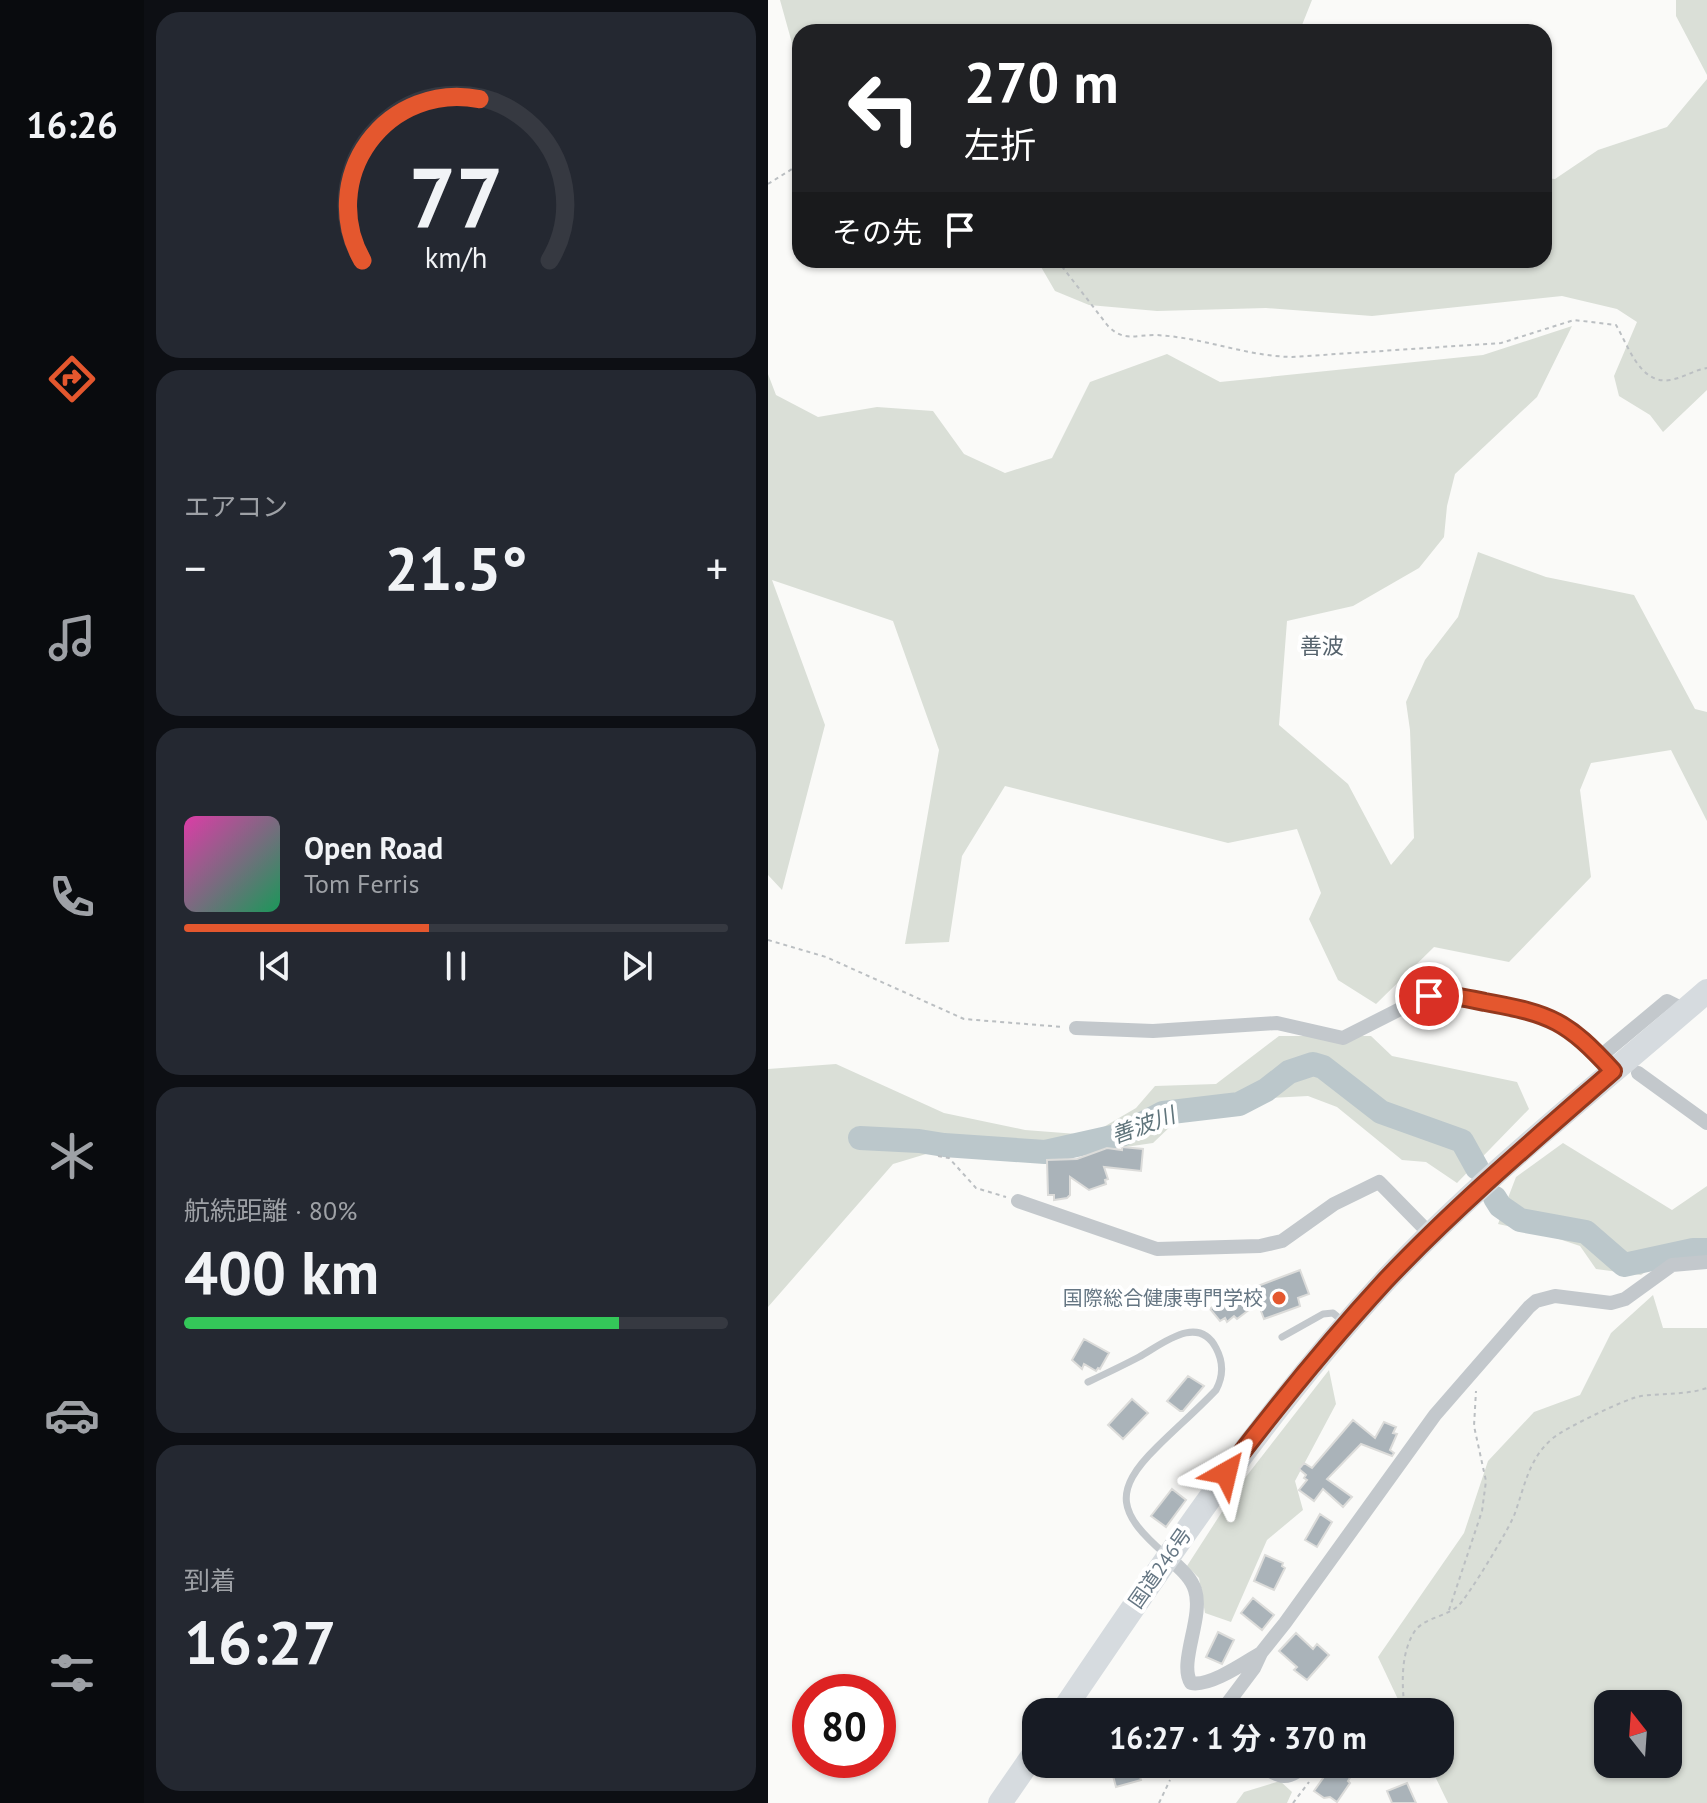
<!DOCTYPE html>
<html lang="ja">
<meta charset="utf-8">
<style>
:root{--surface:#171b24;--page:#242831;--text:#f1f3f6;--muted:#9ea1a6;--line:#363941;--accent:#e4572e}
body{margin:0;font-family:"PT Sans","Noto Sans JP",sans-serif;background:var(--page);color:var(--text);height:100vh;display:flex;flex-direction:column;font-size:30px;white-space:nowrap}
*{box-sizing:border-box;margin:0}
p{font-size:26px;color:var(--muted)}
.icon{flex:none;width:44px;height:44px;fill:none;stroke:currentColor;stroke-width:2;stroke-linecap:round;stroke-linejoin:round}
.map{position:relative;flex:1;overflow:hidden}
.details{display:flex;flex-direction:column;gap:12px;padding:12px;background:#0d0f14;width:624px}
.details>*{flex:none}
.top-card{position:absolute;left:24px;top:24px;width:760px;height:244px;border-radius:24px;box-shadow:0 2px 6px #0004;background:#202124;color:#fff;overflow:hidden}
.needle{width:52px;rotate:343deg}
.fabs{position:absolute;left:826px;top:1690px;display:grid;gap:16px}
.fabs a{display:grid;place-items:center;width:88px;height:88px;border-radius:16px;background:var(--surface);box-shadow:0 2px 6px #0004;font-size:40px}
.speed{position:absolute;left:24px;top:1674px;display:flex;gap:16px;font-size:40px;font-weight:700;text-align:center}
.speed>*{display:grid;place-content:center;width:104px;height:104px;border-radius:50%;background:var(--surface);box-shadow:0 2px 6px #0004;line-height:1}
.speed .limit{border:12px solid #d22;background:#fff;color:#111}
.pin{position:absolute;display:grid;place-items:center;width:68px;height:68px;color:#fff;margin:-34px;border:4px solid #fff;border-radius:50%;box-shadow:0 2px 8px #0007}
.me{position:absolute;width:88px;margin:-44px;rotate:37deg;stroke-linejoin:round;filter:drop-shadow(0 0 6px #0008)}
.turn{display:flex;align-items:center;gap:28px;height:168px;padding:0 40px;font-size:36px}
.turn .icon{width:104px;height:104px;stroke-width:2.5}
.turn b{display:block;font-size:56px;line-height:68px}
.then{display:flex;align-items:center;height:76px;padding:0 40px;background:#0003;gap:16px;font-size:30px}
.big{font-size:60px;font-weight:700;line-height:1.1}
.details .tile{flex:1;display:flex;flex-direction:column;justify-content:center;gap:12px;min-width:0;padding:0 28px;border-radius:24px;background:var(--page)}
.details .dial{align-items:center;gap:0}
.dial svg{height:208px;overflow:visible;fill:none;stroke:var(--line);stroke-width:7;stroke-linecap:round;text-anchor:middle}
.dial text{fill:var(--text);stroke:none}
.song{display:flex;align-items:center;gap:24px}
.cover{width:96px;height:96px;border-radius:12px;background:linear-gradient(135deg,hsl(320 70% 55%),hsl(150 70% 35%))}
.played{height:8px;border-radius:4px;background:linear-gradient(90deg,var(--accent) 45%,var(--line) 45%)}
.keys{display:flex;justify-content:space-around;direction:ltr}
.heat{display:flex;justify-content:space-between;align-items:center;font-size:44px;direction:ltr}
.charge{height:12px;border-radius:6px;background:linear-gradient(90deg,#34c759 80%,var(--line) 0)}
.trip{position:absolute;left:254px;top:1698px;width:432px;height:80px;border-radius:24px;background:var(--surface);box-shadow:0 2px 6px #0004;font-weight:700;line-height:80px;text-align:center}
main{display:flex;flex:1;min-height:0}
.tabs{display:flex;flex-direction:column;width:144px;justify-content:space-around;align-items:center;background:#090b0e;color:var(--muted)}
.tabs .icon{width:56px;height:56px}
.tabs .on{color:var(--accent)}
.tabs b{font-size:36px;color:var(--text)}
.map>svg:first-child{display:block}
.green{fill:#dadfd7;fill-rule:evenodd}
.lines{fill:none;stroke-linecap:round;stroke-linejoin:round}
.river{stroke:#bbc7cb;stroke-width:24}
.building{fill:#aab3b9;stroke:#dcdcda;stroke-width:2}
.path{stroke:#bbbfc2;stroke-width:2;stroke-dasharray:4 4;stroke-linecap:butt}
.service{stroke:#c3c8cc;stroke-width:7}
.minor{stroke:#c3c8cc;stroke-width:14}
.trunk{stroke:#d6dbdf;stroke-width:24}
.route-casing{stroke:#94391e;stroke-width:20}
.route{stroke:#e4572e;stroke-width:14}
.poi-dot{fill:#e4572e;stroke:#fff;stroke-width:3}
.labels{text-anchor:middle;stroke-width:8;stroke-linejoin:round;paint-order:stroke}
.poi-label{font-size:20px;fill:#657683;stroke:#fff;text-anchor:end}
.street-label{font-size:20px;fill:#657683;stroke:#fff}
.neighbourhood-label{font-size:22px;fill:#57646e;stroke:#fff}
.water-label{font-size:22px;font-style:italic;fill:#60757c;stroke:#fff}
</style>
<main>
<nav class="tabs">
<b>16:26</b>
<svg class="icon on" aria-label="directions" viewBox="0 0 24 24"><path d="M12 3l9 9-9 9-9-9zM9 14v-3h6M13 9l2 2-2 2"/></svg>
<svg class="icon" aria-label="music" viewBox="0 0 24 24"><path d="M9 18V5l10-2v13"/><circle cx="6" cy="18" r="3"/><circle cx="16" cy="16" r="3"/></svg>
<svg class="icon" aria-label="phone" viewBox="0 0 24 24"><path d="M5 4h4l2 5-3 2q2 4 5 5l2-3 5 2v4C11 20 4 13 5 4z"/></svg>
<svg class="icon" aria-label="climate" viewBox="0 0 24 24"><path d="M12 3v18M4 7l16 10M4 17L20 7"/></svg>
<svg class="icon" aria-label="car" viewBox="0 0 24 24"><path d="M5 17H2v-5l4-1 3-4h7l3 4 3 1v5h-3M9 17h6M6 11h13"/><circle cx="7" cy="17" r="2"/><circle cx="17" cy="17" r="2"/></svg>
<svg class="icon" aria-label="filters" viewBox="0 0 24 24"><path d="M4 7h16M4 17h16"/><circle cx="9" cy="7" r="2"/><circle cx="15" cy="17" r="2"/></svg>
</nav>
<section class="details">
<div class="tile dial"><svg viewBox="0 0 100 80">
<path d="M14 69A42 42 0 1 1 86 69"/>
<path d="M14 69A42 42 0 0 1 59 7" stroke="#e4572e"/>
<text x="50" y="56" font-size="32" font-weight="700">77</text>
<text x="50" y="72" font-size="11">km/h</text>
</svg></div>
<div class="tile"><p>エアコン</p>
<div class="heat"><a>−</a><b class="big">21.5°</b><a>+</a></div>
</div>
<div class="tile">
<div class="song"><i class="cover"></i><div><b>Open Road</b><p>Tom Ferris</p></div></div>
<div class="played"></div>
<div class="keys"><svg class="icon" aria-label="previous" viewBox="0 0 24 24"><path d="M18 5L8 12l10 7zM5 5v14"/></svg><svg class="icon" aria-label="pause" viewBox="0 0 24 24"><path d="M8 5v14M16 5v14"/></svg><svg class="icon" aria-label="next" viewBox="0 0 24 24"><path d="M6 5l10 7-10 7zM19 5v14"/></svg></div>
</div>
<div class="tile"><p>航続距離 · 80%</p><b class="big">400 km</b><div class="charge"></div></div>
<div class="tile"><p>到着</p><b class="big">16:27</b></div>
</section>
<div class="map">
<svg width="939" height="1803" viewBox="0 0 939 1803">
<rect width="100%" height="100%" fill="#fafaf8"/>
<!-- green -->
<path class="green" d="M 12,0 L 544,0 L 534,25 L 537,32 L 32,32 L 32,72 Z
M 908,0 L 939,0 L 939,75 L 908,16 Z
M 939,79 L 939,390 L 895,432 L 882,415 L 851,396 L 846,376 L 869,322 L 849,309 L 794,296 L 604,316 L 498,308 L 389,311 L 321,305 L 287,291 L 269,260 L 776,260 L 776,178 L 787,179 L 830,150 L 899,127 Z
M 804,326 L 769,397 L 687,474 L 679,506 L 676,537 L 651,568 L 585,606 L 519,621 L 511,725 L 580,784 L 623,865 L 646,838 L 642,730 L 638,702 L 657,660 L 690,617 L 710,552 L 778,577 L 866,595 L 927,709 L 939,712 L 939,821 L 903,750 L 823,763 L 812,790 L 823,877 L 741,962 L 666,947 L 608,1004 L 570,980 L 541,919 L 553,893 L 529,829 L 460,843 L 237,786 L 194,856 L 181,942 L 137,944 L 171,750 L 125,621 L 4,580 L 57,725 L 14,890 L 0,875 L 0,374 L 8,395 L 50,417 L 109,407 L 165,411 L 196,454 L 237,473 L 284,458 L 322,382 L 399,354 L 452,382 L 715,355 Z
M 511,1036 L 603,1036 L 624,1056 L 749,1082 L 761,1109 L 689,1183 L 658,1162 L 634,1160 L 569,1107 L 540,1096 L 502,1098 L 457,1114 L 405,1124 L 385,1143 L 330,1151 L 168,1151 L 125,1164 L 0,1307 L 0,1069 L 68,1064 L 176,1113 L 257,1130 L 322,1135 L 368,1108 L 387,1086 L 448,1084 Z
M 795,1143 L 904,1210 L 939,1186 L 939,1255 L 914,1247 L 873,1275 L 828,1269 L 812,1246 L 776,1234 L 730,1224 L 748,1177 Z
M 885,1295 L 895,1328 L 939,1328 L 939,1803 L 680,1803 L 661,1764 L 672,1764 L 672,1712 L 636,1712 L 610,1657 L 696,1533 L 720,1461 L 766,1412 L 812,1395 L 843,1333 ZM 840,1704 L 900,1704 L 900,1764 L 840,1764 Z
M 561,1370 L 568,1404 L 527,1481 L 535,1510 L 499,1540 L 463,1622 L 437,1613 L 431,1578 L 419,1566 L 470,1487 Z
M 512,1781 L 524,1792 L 519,1803 L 468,1803 L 476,1792 Z"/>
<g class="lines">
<!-- river -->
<path class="river" d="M 92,1138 L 151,1141 L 176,1145 L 277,1152 L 353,1135 L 395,1113 L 471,1104 L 498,1090 L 521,1072 L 545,1064 L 555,1067 L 613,1112 L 694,1141 L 709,1168
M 727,1198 L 732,1206 L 752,1220 L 818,1232 L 856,1265 L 925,1250 L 939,1250"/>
</g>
<!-- building -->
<path class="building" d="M 354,1147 L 375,1149 L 373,1171 L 336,1167 L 340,1179 L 337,1180 L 338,1184 L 321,1190 L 302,1177 L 302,1195 L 299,1198 L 286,1200 L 286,1195 L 280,1195 L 279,1160 L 309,1159 L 339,1148 L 354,1150 Z
M 532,1270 L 541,1294 L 530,1298 L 532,1306 L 496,1319 L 490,1303 L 469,1319 L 466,1316 L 459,1322 L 457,1318 L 452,1321 L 442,1309 L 460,1295 L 462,1297 L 467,1294 L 468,1296 L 474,1292 Z
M 316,1339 L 341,1353 L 332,1369 L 330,1368 L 328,1371 L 316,1364 L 314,1369 L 304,1360 Z
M 420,1376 L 436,1386 L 415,1411 L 412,1411 L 399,1401 Z
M 364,1399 L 380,1413 L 355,1439 L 340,1425 Z
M 585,1420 L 607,1438 L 616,1422 L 628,1427 L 625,1433 L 629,1434 L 622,1450 L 626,1453 L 624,1456 L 593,1444 L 559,1479 L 584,1497 L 575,1507 L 555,1489 L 546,1501 L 531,1490 L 539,1480 L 536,1478 L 538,1475 L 531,1469 L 536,1463 L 544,1468 Z
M 404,1489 L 418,1500 L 398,1527 L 383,1516 Z
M 552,1514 L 564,1522 L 549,1547 L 537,1540 Z
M 497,1555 L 515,1563 L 514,1566 L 517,1568 L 506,1590 L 486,1581 Z
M 485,1598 L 506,1615 L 494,1630 L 473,1613 Z
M 450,1632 L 466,1640 L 454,1664 L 438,1657 Z
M 528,1633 L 545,1649 L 549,1644 L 561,1655 L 539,1680 L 526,1670 L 529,1667 L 511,1651 Z
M 358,1764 L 368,1764 L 373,1780 L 348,1787 L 344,1772 L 353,1770 L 352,1766 Z
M 565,1764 L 583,1776 L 580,1781 L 582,1783 L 569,1802 L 562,1797 L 556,1798 L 546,1791 Z
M 639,1783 L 648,1803 L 624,1803 L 619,1791 Z"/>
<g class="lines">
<!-- path -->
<path class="path" d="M 0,184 L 32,164
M 289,260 L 340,326 C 356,342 366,335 387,335 C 434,337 477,356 524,357 L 733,343 L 806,320 L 848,325 C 860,345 872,385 902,380 C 915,378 926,370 939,368
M 0,940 L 58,957 L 196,1019 L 295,1027
M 170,1156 L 181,1158 L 208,1188 L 238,1197
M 681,1610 L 714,1511 L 718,1481 L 706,1426 L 708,1391
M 637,1712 C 634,1687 632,1657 645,1634 C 653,1618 678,1617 690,1606 C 700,1597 743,1526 747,1513 C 757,1485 761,1458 785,1438 C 799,1427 857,1399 873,1396 C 896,1393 918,1395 939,1388
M 391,1803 L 402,1780
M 525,1803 L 541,1782"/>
<!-- service -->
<path class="service" d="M 514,1337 L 555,1314 L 565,1313 L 577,1323
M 320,1382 C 337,1374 354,1366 371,1357 C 393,1345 430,1313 448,1348 C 456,1363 455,1377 448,1390 C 429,1410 408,1428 389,1447 C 343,1492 351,1514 397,1554
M 399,1769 L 403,1764"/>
<!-- minor -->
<path class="minor" d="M 308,1028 L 385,1031 L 509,1023 L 575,1038 L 652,999 L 672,995 L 776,1014 L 812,1036 L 845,1071
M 840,1050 L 899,1001 L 917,1010
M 870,1073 L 939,1123
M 250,1201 L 389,1249 L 492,1246 L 514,1241 L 566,1204 L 611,1182 L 663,1235
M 399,1556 C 409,1566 423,1576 427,1590 C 436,1617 410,1663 423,1683 C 442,1687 476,1663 493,1653 L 486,1668 L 453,1712
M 493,1653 L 517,1623 L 667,1415 L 761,1307 L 768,1301 L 787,1296 L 843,1303 L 857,1299 L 904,1265 L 939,1262
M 493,1764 C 511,1779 521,1781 538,1764"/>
<!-- trunk -->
<path class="trunk" d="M 294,1712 C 395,1563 494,1415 616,1282 C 715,1176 830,1086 939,991
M 232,1803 L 268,1751"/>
</g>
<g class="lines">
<!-- route casing -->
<g class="route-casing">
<path id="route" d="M 458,1473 C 508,1407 560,1343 617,1281 C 688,1206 767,1139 845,1071 C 799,1021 784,1014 717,1002 C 698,998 680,994 661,996"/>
</g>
<!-- route -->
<use href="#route" class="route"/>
</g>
<!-- markers -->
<circle class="poi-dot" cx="511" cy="1298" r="8"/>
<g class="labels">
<!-- poi labels -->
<g class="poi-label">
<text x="495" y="1305">国際総合健康専門学校</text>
</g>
<!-- street labels -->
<g class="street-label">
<text transform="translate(392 1568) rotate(-55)" y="7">国道246号</text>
</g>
<!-- neighbourhood labels -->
<g class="neighbourhood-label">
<text x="554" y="654">善波</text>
</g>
<!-- water labels -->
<g class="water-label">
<text transform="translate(375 1125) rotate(-20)" y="8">善波川</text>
</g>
</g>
</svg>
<div class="fabs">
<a><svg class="needle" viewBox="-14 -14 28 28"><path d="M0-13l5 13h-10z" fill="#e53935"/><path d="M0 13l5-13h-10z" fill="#9ea1a6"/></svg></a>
</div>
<div class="speed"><div class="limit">80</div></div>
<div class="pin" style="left:661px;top:996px;background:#d93025"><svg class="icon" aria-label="arrive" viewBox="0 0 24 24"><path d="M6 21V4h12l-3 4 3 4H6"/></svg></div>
<svg class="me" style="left:458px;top:1473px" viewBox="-20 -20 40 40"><path d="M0-17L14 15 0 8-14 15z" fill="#e4572e" stroke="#fff" stroke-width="4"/></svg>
<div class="trip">16:27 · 1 分 · 370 m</div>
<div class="top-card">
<div class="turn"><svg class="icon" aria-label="left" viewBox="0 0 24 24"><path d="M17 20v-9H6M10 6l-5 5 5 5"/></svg><div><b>270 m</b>左折</div></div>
<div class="then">その先<svg class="icon" aria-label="arrive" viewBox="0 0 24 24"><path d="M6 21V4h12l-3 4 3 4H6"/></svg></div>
</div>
</div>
</main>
